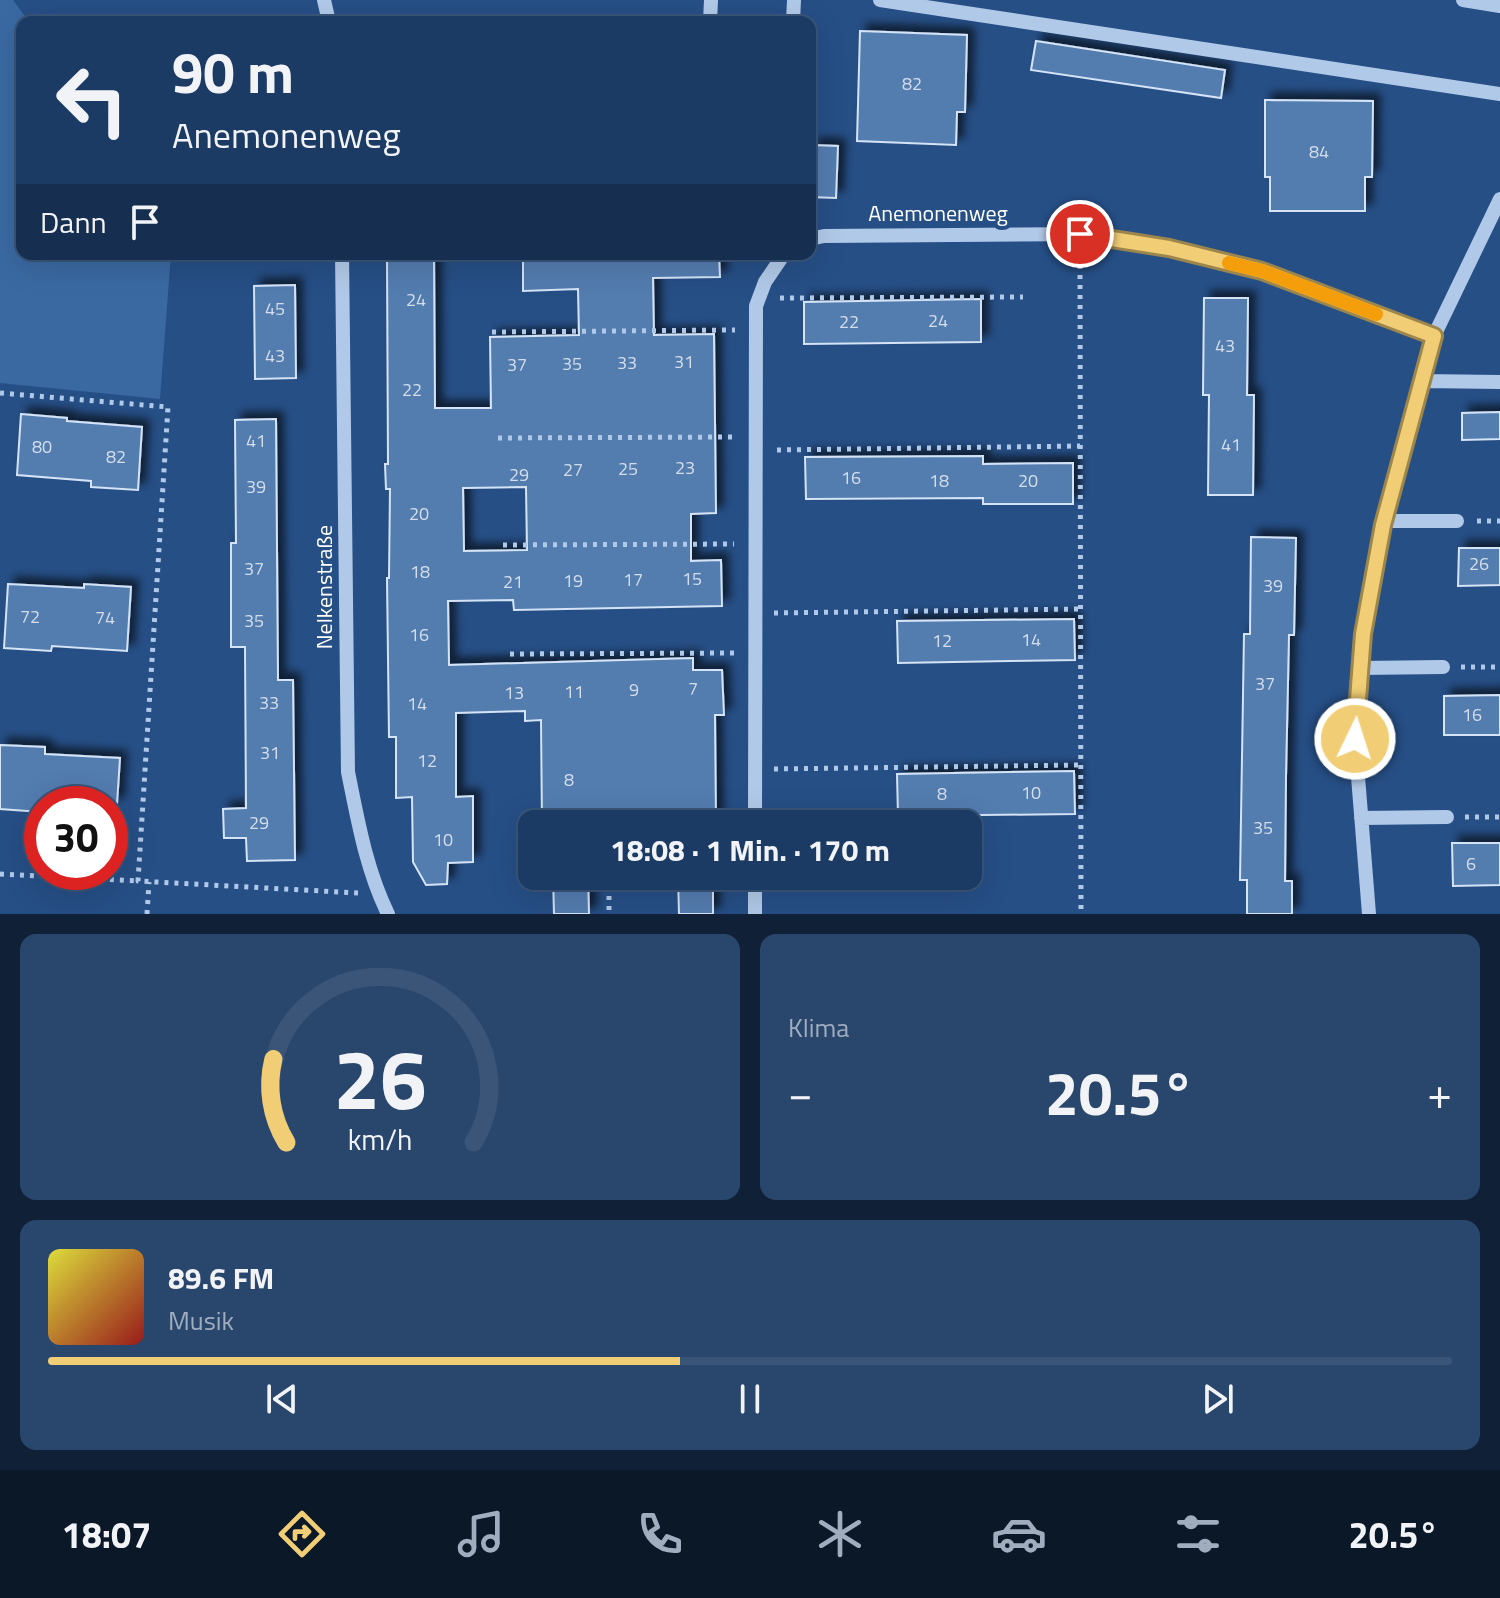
<!DOCTYPE html>
<html lang="de">
<meta charset="utf-8">
<style>
:root{--surface:#1c3b64;--page:#29466d;--text:#f1f3f6;--muted:#a0adbf;--line:#3a5578;--accent:#f1ce75}
body{margin:0;font-family:"Titillium Web",sans-serif;background:var(--page);color:var(--text);height:100vh;display:flex;flex-direction:column;font-size:30px;white-space:nowrap}
*{box-sizing:border-box;margin:0}
p{font-size:26px;color:var(--muted)}
.icon{flex:none;width:44px;height:44px;fill:none;stroke:currentColor;stroke-width:2;stroke-linecap:round;stroke-linejoin:round}
.map{position:relative;height:914px;overflow:hidden}
.sheet{display:flex;flex-direction:column;gap:20px;padding:20px;background:#0f2037;flex:1}
.sheet>*{flex:none}
.banner{position:absolute;left:16px;top:16px;width:800px;height:244px;border-radius:16px;box-shadow:0 8px 32px #0002,0 0 0 2px var(--line);background:#1c3b64;color:var(--text);overflow:hidden}
.speed{position:absolute;left:24px;top:786px;display:flex;gap:16px;font-size:40px;font-weight:700;text-align:center}
.speed>*{display:grid;place-content:center;width:104px;height:104px;border-radius:50%;background:var(--surface);box-shadow:0 8px 32px #0002,0 0 0 2px var(--line);line-height:1}
.speed .limit{border:12px solid #d22;background:#fff;color:#111}
.pin{position:absolute;display:grid;place-items:center;width:68px;height:68px;color:#fff;margin:-34px;border:4px solid #fff;border-radius:50%;box-shadow:0 2px 8px #0007}
.me{position:absolute;width:88px;margin:-44px;rotate:4deg;stroke-linejoin:round;filter:drop-shadow(0 0 6px #0008)}
.turn{display:flex;align-items:center;gap:28px;height:168px;padding:0 24px;font-size:36px}
.turn .icon{width:104px;height:104px;stroke-width:2.5}
.turn b{display:block;font-size:56px;line-height:68px}
.then{display:flex;align-items:center;height:76px;padding:0 24px;background:#0003;gap:16px;font-size:30px}
.big{font-size:60px;font-weight:700;line-height:1.1}
.sheet .tile{flex:1;display:flex;flex-direction:column;justify-content:center;gap:12px;min-width:0;padding:0 28px;border-radius:16px;background:var(--page)}
.sheet .dial{align-items:center;gap:0}
.dial svg{height:208px;overflow:visible;fill:none;stroke:var(--line);stroke-width:7;stroke-linecap:round;text-anchor:middle}
.dial text{fill:var(--text);stroke:none}
.song{display:flex;align-items:center;gap:24px}
.cover{width:96px;height:96px;border-radius:12px;background:linear-gradient(135deg,hsl(60 70% 55%),hsl(0 70% 35%))}
.played{height:8px;border-radius:4px;background:linear-gradient(90deg,var(--accent) 45%,var(--line) 45%)}
.keys{display:flex;justify-content:space-around;direction:ltr}
.heat{display:flex;justify-content:space-between;align-items:center;font-size:44px;direction:ltr}
.sheet .tiles{flex:1;display:grid;gap:20px;grid-template-columns:1fr 1fr}
.tile:last-child{grid-column:span 2}
.trip{position:absolute;left:518px;top:810px;width:464px;height:80px;border-radius:16px;background:var(--surface);box-shadow:0 8px 32px #0002,0 0 0 2px var(--line);font-weight:700;line-height:80px;text-align:center}
.dock{display:flex;height:128px;justify-content:space-around;align-items:center;background:#0b1828;color:var(--muted)}
.dock .icon{width:56px;height:56px}
.dock .current{color:var(--accent)}
.dock b{font-size:36px;color:var(--text)}
.map>svg:first-child{display:block}
.green{fill:#3a69a2}
.building{fill:#527baf;stroke:#d4e3f6;stroke-width:2;fill-rule:evenodd;filter:url(#shadow)}
.lines{fill:none;stroke-linecap:round;stroke-linejoin:round}
.path{stroke:#b1c9e8;stroke-width:5;stroke-dasharray:4 6;stroke-linecap:butt}
.minor{stroke:#b1c9e8;stroke-width:14}
.route-casing{stroke:#9d864c;stroke-width:20}
.route{stroke:#f1ce75;stroke-width:14}
.slow{stroke:#f59e0b;stroke-width:14}
.labels{text-anchor:middle;stroke-width:8;stroke-linejoin:round;paint-order:stroke}
.number-label{font-size:18px;fill:#d4deeb}
.street-label{font-size:22px;fill:#fff;stroke:#264f86}
</style>
<div class="map">
<svg width="1500" height="914" viewBox="0 0 1500 914">
<defs>
<filter id="shadow"><feDropShadow dx="7" dy="-7" stdDeviation="4" flood-color="#0009"/></filter>
</defs>
<rect width="100%" height="100%" fill="#264f86"/>
<!-- green -->
<path class="green" d="M 0,0 L 13,0 L 29,22 L 22,22 L 22,254 L 171,254 L 160,399 L 0,383 Z"/>
<!-- building -->
<path class="building" d="M 860,31 L 967,35 L 965,112 L 957,112 L 956,145 L 857,141 Z
M 1036,41 L 1225,70 L 1221,98 L 1031,70 Z
M 1265,100 L 1373,101 L 1372,177 L 1365,177 L 1365,211 L 1270,211 L 1270,177 L 1265,177 Z
M 812,145 L 838,146 L 836,198 L 810,197 Z
M 387,254 L 434,254 L 435,408 L 491,408 L 490,337 L 579,335 L 578,289 L 523,291 L 523,254 L 719,254 L 720,277 L 653,278 L 654,335 L 714,334 L 716,513 L 691,514 L 691,561 L 721,560 L 722,606 L 514,610 L 513,600 L 448,601 L 449,665 L 693,658 L 693,670 L 722,670 L 724,715 L 715,715 L 716,824 L 542,824 L 541,720 L 525,721 L 525,711 L 456,713 L 456,797 L 473,796 L 473,862 L 448,863 L 447,884 L 426,885 L 413,862 L 412,797 L 396,798 L 396,737 L 389,737 L 387,578 L 389,578 L 390,489 L 386,489 L 385,464 L 388,464 ZM 526,487 L 527,550 L 464,551 L 463,488 Z
M 295,285 L 296,378 L 255,379 L 254,286 Z
M 1204,298 L 1248,298 L 1247,395 L 1254,395 L 1253,495 L 1208,495 L 1209,395 L 1203,395 Z
M 981,299 L 981,342 L 804,344 L 804,302 Z
M 1500,412 L 1500,439 L 1462,440 L 1462,413 Z
M 21,414 L 67,418 L 67,421 L 142,427 L 138,490 L 91,487 L 91,481 L 17,475 Z
M 276,419 L 278,680 L 293,680 L 295,860 L 247,861 L 246,838 L 224,838 L 223,809 L 246,808 L 245,647 L 231,647 L 231,543 L 236,543 L 235,420 Z
M 983,456 L 983,464 L 1073,463 L 1073,504 L 983,504 L 983,498 L 806,499 L 805,457 Z
M 1251,537 L 1296,538 L 1294,635 L 1289,635 L 1286,776 L 1285,881 L 1292,881 L 1292,914 L 1247,914 L 1247,880 L 1240,880 L 1244,634 L 1250,634 Z
M 1459,548 L 1500,548 L 1500,585 L 1458,586 Z
M 8,584 L 84,588 L 84,584 L 131,587 L 127,651 L 52,646 L 51,651 L 4,648 Z
M 1074,619 L 1075,660 L 898,663 L 897,621 Z
M 1500,695 L 1500,735 L 1444,735 L 1444,696 Z
M 0,745 L 45,747 L 45,754 L 120,758 L 117,804 L 42,804 L 41,812 L 0,809 Z
M 1074,771 L 1075,814 L 898,816 L 897,774 Z
M 1452,843 L 1500,843 L 1500,885 L 1453,886 Z
M 553,876 L 588,876 L 589,914 L 554,914 Z
M 678,876 L 713,876 L 713,914 L 679,914 Z"/>
<g class="lines">
<!-- path -->
<path class="path" d="M 1080,255 L 1081,914
M 780,298 L 1023,297
M 492,332 L 735,330
M 0,393 L 168,407 L 138,881 L 358,893
M 498,438 L 737,437
M 777,450 L 1080,446
M 1477,521 L 1500,521
M 503,545 L 734,544
M 774,613 L 1081,609
M 510,654 L 737,653
M 1461,667 L 1500,667
M 774,769 L 1081,765
M 608,815 L 608,824
M 1465,817 L 1500,817
M 0,874 L 138,881
M 609,876 L 609,914
M 147,914 L 149,882"/>
<!-- minor -->
<path class="minor" d="M 324,0 L 329,22
M 880,0 L 1500,94
M 1463,0 L 1500,6
M 710,22 L 711,0
M 793,22 L 794,0
M 810,239 L 824,236 L 1090,234 L 1169,248 L 1262,271 L 1434,336
M 342,254 L 348,772 C 358,821 366,869 388,914
M 1422,381 L 1500,382
M 1384,521 L 1457,521
M 1360,668 L 1443,667
M 1361,818 L 1447,817
M 755,824 L 756,306 L 765,282 L 784,254
M 755,876 L 755,914
M 1369,914 L 1355,739 L 1363,634 L 1383,525 L 1434,336 L 1500,199"/>
</g>
<g class="lines">
<!-- route casing -->
<g class="route-casing">
<path id="route" d="M 1080,234 L 1169,248 L 1262,271 L 1434,336 L 1383,525 L 1363,634 L 1355,739"/>
</g>
<!-- route -->
<use href="#route" class="route"/>
<!-- slow -->
<path class="slow" d="M 1229,263 L 1262,271 L 1376,314"/>
</g>
<g class="labels">
<!-- number labels -->
<g class="number-label">
<text x="912" y="90">82</text>
<text x="1319" y="158">84</text>
<text x="416" y="306">24</text>
<text x="275" y="315">45</text>
<text x="938" y="327">24</text>
<text x="849" y="328">22</text>
<text x="1225" y="352">43</text>
<text x="275" y="362">43</text>
<text x="684" y="368">31</text>
<text x="627" y="369">33</text>
<text x="572" y="370">35</text>
<text x="517" y="371">37</text>
<text x="412" y="396">22</text>
<text x="256" y="447">41</text>
<text x="1231" y="451">41</text>
<text x="42" y="453">80</text>
<text x="116" y="463">82</text>
<text x="685" y="474">23</text>
<text x="628" y="475">25</text>
<text x="573" y="476">27</text>
<text x="519" y="481">29</text>
<text x="851" y="484">16</text>
<text x="939" y="487">18</text>
<text x="1028" y="487">20</text>
<text x="256" y="493">39</text>
<text x="419" y="520">20</text>
<text x="1479" y="570">26</text>
<text x="254" y="575">37</text>
<text x="420" y="578">18</text>
<text x="692" y="585">15</text>
<text x="633" y="586">17</text>
<text x="573" y="587">19</text>
<text x="513" y="588">21</text>
<text x="1273" y="592">39</text>
<text x="30" y="623">72</text>
<text x="105" y="624">74</text>
<text x="254" y="627">35</text>
<text x="419" y="641">16</text>
<text x="1031" y="646">14</text>
<text x="942" y="647">12</text>
<text x="1265" y="690">37</text>
<text x="693" y="695">7</text>
<text x="634" y="696">9</text>
<text x="574" y="698">11</text>
<text x="514" y="699">13</text>
<text x="269" y="709">33</text>
<text x="417" y="710">14</text>
<text x="1472" y="721">16</text>
<text x="270" y="759">31</text>
<text x="427" y="767">12</text>
<text x="569" y="786">8</text>
<text x="1031" y="799">10</text>
<text x="942" y="800">8</text>
<text x="259" y="829">29</text>
<text x="1263" y="834">35</text>
<text x="443" y="846">10</text>
<text x="1471" y="870">6</text>
</g>
<!-- street labels -->
<g class="street-label">
<text x="938" y="221">Anemonenweg</text>
<text transform="translate(324 587) rotate(-90)" y="8">Nelkenstraße</text>
</g>
</g>
</svg>
<div class="speed"><div class="limit">30</div></div>
<div class="pin" style="left:1080px;top:234px;background:#d93025"><svg class="icon" aria-label="arrive" viewBox="0 0 24 24"><path d="M6 21V4h12l-3 4 3 4H6"/></svg></div>
<svg class="me" style="left:1355px;top:739px" viewBox="-20 -20 40 40"><circle r="17" fill="#f1ce75" stroke="#fff" stroke-width="3"/><path d="M0-11L8 9 0 5-8 9z" fill="#fff"/></svg>
<div class="trip">18:08 · 1 Min. · 170 m</div>
<div class="banner">
<div class="turn"><svg class="icon" aria-label="left" viewBox="0 0 24 24"><path d="M17 20v-9H6M10 6l-5 5 5 5"/></svg><div><b>90 m</b>Anemonenweg</div></div>
<div class="then">Dann<svg class="icon" aria-label="arrive" viewBox="0 0 24 24"><path d="M6 21V4h12l-3 4 3 4H6"/></svg></div>
</div>
</div>
<section class="sheet">
<div class="tiles">
<div class="tile dial"><svg viewBox="0 0 100 80">
<path d="M14 69A42 42 0 1 1 86 69"/>
<path d="M14 69A42 42 0 0 1 9 37" stroke="#f1ce75"/>
<text x="50" y="56" font-size="32" font-weight="700">26</text>
<text x="50" y="72" font-size="11">km/h</text>
</svg></div>
<div class="tile"><p>Klima</p>
<div class="heat"><a>−</a><b class="big">20.5°</b><a>+</a></div>
</div>
<div class="tile">
<div class="song"><i class="cover"></i><div><b>89.6 FM</b><p>Musik</p></div></div>
<div class="played"></div>
<div class="keys"><svg class="icon" aria-label="previous" viewBox="0 0 24 24"><path d="M18 5L8 12l10 7zM5 5v14"/></svg><svg class="icon" aria-label="pause" viewBox="0 0 24 24"><path d="M8 5v14M16 5v14"/></svg><svg class="icon" aria-label="next" viewBox="0 0 24 24"><path d="M6 5l10 7-10 7zM19 5v14"/></svg></div>
</div>
</div>
</section>
<nav class="dock">
<b>18:07</b>
<svg class="icon current" aria-label="directions" viewBox="0 0 24 24"><path d="M12 3l9 9-9 9-9-9zM9 14v-3h6M13 9l2 2-2 2"/></svg>
<svg class="icon" aria-label="music" viewBox="0 0 24 24"><path d="M9 18V5l10-2v13"/><circle cx="6" cy="18" r="3"/><circle cx="16" cy="16" r="3"/></svg>
<svg class="icon" aria-label="phone" viewBox="0 0 24 24"><path d="M5 4h4l2 5-3 2q2 4 5 5l2-3 5 2v4C11 20 4 13 5 4z"/></svg>
<svg class="icon" aria-label="climate" viewBox="0 0 24 24"><path d="M12 3v18M4 7l16 10M4 17L20 7"/></svg>
<svg class="icon" aria-label="car" viewBox="0 0 24 24"><path d="M5 17H2v-5l4-1 3-4h7l3 4 3 1v5h-3M9 17h6M6 11h13"/><circle cx="7" cy="17" r="2"/><circle cx="17" cy="17" r="2"/></svg>
<svg class="icon" aria-label="filters" viewBox="0 0 24 24"><path d="M4 7h16M4 17h16"/><circle cx="9" cy="7" r="2"/><circle cx="15" cy="17" r="2"/></svg>
<b>20.5°</b>
</nav>
